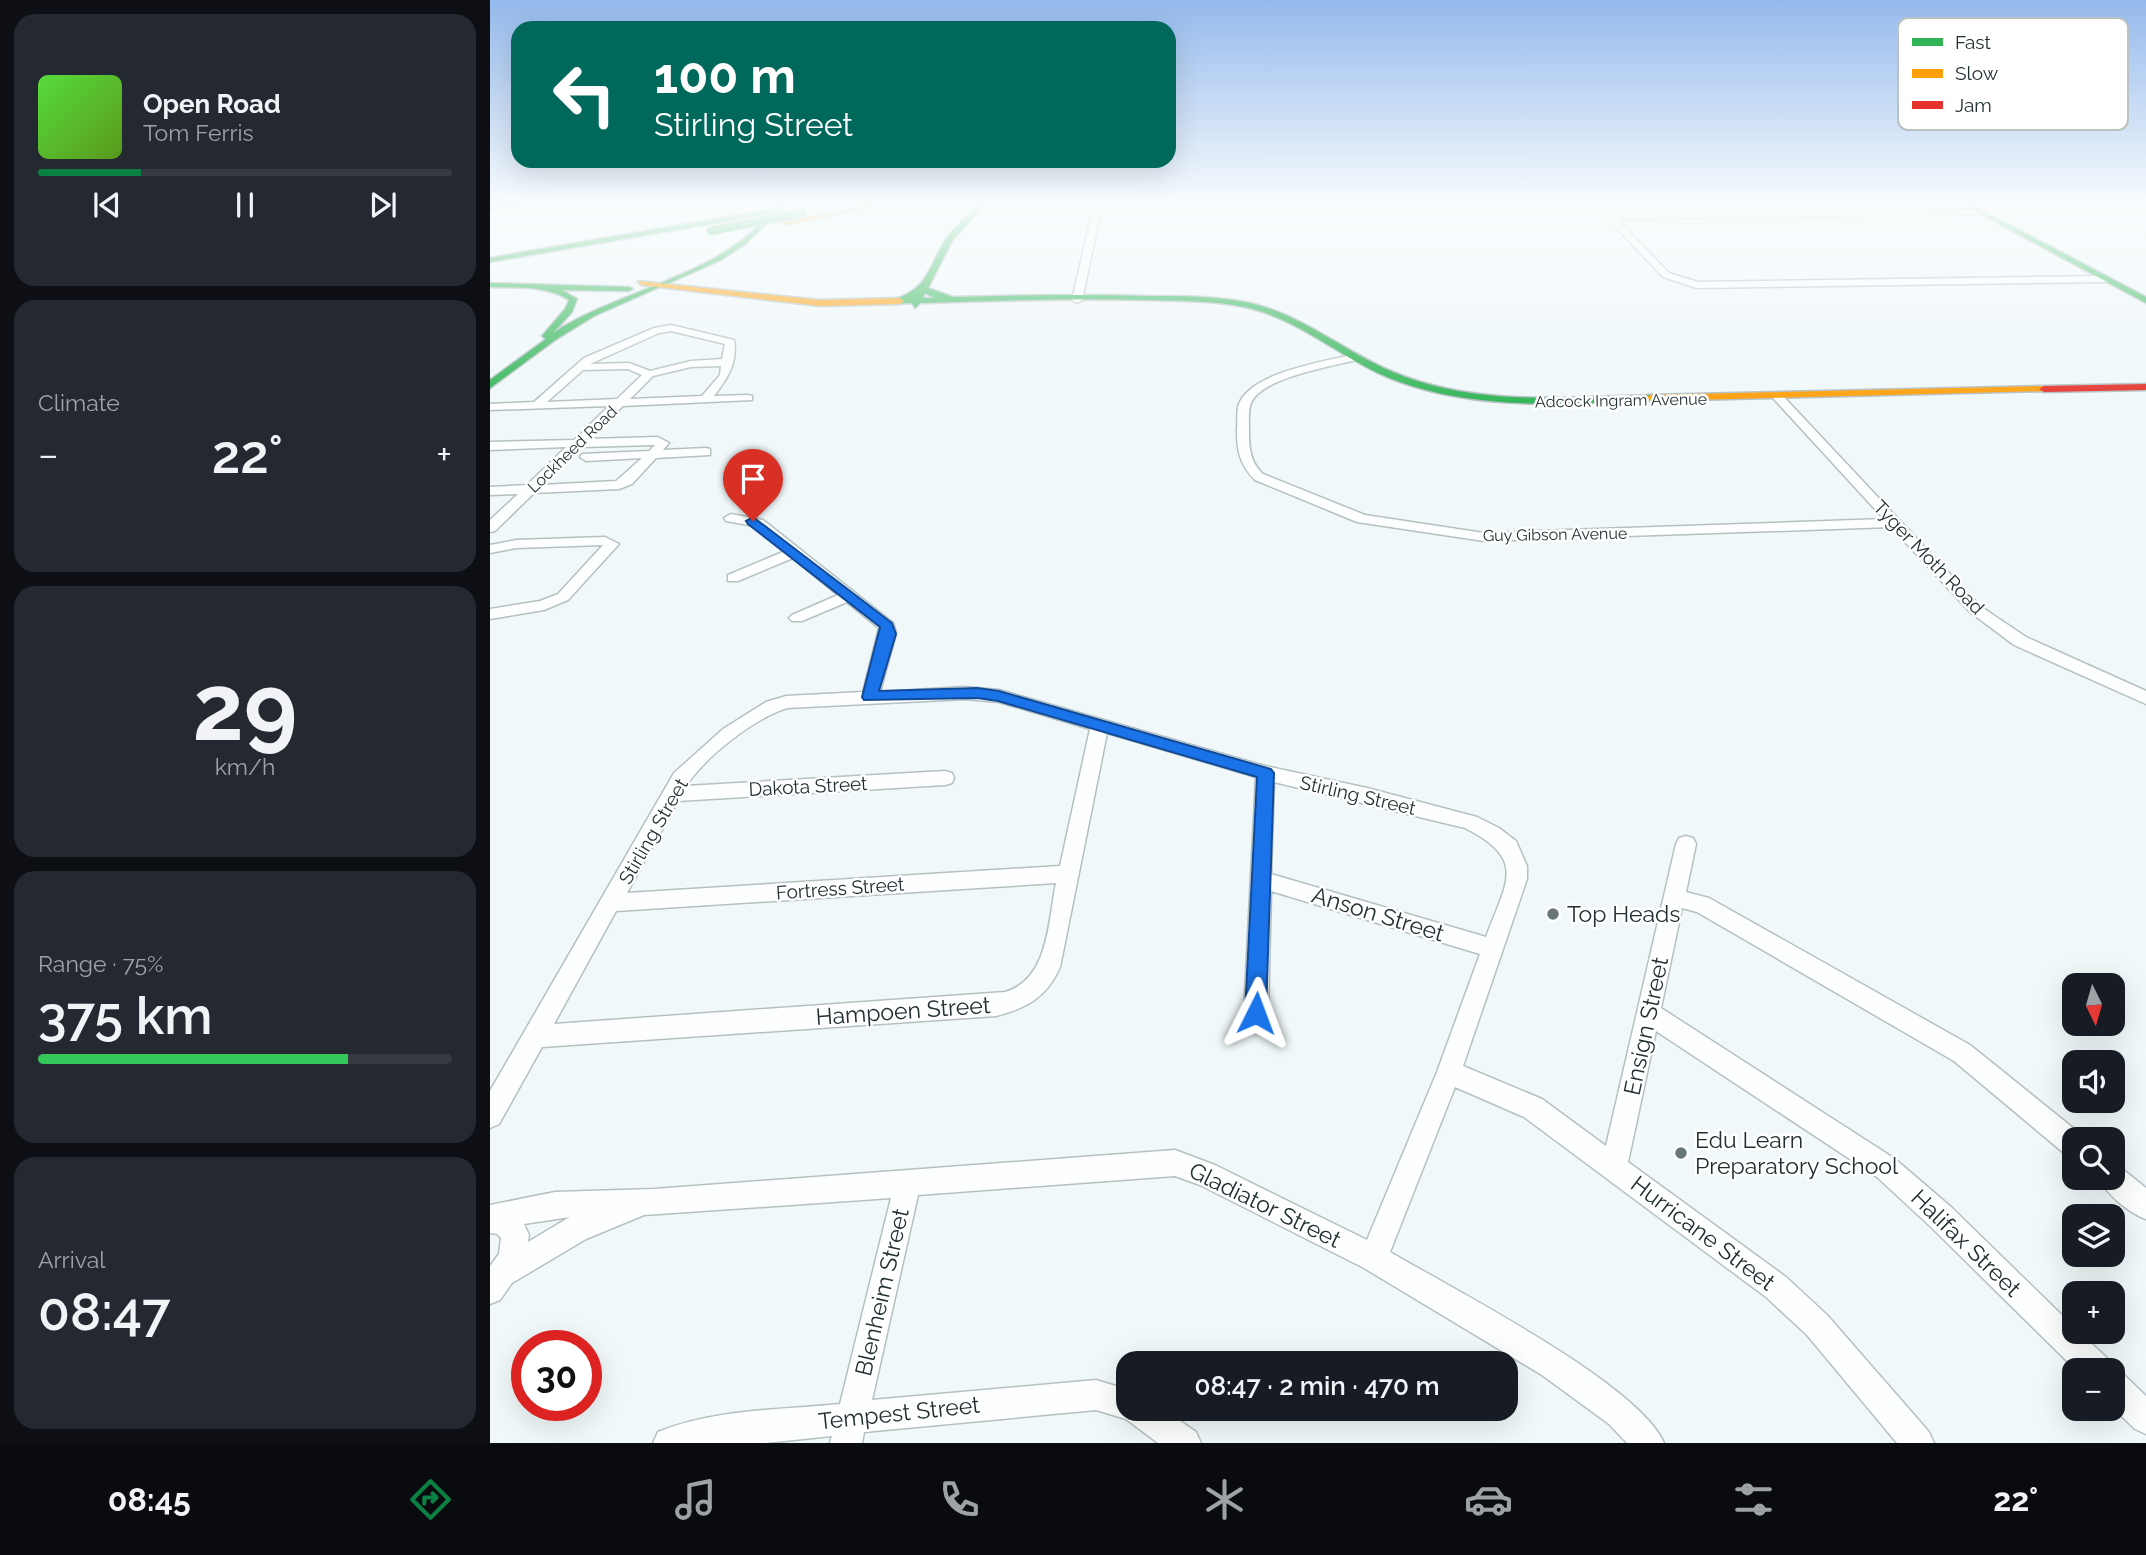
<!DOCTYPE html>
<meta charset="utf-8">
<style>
:root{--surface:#171b24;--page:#242831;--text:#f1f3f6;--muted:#9ea1a6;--line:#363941;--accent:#0b8043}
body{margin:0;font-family:Raleway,sans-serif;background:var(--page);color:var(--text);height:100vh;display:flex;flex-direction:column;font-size:26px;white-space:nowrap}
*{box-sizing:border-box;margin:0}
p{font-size:23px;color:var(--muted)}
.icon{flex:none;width:38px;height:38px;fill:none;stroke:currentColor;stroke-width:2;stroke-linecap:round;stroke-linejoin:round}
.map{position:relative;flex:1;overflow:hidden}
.side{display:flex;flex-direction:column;gap:14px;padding:14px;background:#0d0f14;width:490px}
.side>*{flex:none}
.hud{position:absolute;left:21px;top:21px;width:665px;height:147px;border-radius:21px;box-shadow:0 7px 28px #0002;background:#00695c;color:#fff;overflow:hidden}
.needle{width:46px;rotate:175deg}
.controls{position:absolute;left:1572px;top:973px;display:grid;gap:14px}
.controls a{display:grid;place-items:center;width:63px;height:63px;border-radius:14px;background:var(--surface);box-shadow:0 7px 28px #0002;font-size:35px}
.speed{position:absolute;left:21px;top:1330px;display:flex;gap:14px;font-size:35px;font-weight:700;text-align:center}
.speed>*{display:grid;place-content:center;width:91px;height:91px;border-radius:50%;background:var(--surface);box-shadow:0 7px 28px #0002;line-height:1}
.speed .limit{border:10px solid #d22;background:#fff;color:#111}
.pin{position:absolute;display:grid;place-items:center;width:60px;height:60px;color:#fff;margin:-72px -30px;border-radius:50% 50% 50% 0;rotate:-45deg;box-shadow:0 0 7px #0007}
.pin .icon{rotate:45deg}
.me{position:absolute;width:77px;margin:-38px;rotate:3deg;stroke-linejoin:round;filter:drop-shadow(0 0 5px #0008)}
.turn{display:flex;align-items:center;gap:24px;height:147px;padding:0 28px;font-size:32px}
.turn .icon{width:91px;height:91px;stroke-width:2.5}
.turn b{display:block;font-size:49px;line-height:60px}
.big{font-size:52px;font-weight:600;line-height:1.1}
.side .tile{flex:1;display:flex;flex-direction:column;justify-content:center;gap:10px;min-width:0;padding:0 24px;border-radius:21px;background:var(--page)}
.side .dial{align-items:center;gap:0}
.dial b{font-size:91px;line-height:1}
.song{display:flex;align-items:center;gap:21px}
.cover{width:84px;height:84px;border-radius:10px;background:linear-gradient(135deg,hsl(110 70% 55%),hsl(90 70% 35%))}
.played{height:7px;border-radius:4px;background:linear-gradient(90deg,var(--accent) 25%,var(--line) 25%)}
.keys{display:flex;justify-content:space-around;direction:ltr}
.heat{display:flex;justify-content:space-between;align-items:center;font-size:38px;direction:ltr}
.charge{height:10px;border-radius:5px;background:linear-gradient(90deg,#34c759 75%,var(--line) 0)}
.trip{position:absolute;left:626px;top:1351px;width:402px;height:70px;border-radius:21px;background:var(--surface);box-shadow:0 7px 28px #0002;font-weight:600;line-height:70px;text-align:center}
.tabs{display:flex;height:112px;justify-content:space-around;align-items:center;background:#090b0e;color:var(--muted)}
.tabs .icon{width:49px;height:49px}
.tabs .active{color:var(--accent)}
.tabs b{font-size:32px;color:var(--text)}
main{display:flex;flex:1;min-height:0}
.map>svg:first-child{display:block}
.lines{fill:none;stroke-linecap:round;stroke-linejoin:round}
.street-casing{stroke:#b5c0c2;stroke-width:3}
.fast-casing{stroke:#b5c0c2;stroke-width:3}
.slow-casing{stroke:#b5c0c2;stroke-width:3}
.jam-casing{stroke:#b5c0c2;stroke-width:3}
.street{fill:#fdfefe;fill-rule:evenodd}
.fast{fill:#30b455;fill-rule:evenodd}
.slow{fill:#ff9f0a;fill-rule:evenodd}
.jam{fill:#e5322d;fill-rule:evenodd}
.fast-bridge-casing{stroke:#cdd3d4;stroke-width:10;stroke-linecap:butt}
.fast-bridge{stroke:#30b455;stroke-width:8}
.route{fill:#1a73e8;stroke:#114b97;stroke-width:2}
.poi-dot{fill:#697678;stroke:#fff;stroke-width:2.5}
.labels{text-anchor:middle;stroke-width:5;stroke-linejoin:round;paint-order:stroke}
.far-street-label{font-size:16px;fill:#203032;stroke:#fff}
.street-label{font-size:19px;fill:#203032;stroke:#fff}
.near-street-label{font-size:23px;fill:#203032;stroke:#fff}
.near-poi-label{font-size:23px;fill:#203032;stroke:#fff;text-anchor:start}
.key{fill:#fff;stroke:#bcc1c2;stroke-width:2}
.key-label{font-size:19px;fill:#203032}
</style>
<main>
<section class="side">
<div class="tile">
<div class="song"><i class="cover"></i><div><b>Open Road</b><p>Tom Ferris</p></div></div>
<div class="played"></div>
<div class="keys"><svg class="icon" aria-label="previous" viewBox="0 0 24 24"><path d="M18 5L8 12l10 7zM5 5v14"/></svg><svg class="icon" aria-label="pause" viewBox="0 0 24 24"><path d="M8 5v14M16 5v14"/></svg><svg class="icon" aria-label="next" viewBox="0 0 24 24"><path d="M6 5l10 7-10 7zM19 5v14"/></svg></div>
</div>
<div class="tile"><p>Climate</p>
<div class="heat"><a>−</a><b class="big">22°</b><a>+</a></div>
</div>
<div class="tile dial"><b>29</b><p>km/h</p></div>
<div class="tile"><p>Range · 75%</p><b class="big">375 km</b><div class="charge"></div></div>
<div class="tile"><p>Arrival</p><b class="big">08:47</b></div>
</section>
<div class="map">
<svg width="1656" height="1443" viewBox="0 0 1656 1443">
<rect width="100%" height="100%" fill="#f0f8fa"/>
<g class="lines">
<!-- street casing -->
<g class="street-casing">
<path id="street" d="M 604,205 L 612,205 L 592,300 L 587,303 L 582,300 Z
M 1105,205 L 1113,205 L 1123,215 L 1490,210 L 1494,212 L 1490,214 L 1127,219 L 1179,273 L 1208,282 L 1616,276 L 1620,279 L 1616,282 L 1207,288 L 1173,277 Z
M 181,325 L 244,340 C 248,362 238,378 224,396 L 258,395 L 262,396 L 262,400 L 133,406 L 98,439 L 168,437 L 179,443 L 173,450 L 216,448 L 220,449 L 220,455 L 166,458 L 142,484 L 129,489 L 44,493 L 5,531 L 0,532 L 0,520 L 28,494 L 0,495 L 0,487 L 37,485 L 76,447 L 0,450 L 0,442 L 84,440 L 119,406 L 0,410 L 0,404 L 44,402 L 94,358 L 164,328 ZM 181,331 L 235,344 L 232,359 L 201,361 L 160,371 L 139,363 L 100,364 L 169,333 ZM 231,366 L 230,375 L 212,396 L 140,399 L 163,376 L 201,367 ZM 138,369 L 152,375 L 127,399 L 57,402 L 93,370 ZM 165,445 L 159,451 L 92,454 L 90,457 L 96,461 L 152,458 L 126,481 L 52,485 L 91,447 Z
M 866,354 L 870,355 L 870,359 C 844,366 772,377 761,403 C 758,411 759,421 759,430 C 759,448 760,462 773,474 L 875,515 L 994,533 L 1394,519 L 1282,397 L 1292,395 L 1490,606 L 1536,637 L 1656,691 L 1656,704 L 1524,645 L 1480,612 L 1401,527 L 994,541 L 867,522 L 765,480 C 750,465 747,451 747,431 C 748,422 746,412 749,404 C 761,372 837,361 866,354 Z
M 241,514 L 273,520 L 403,623 L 406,633 L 390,692 L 475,687 L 509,690 L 775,766 L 877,788 L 987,817 L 1009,828 L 1026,841 L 1037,866 L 1037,879 L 973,1066 L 1052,1099 L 1116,1146 L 1186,844 L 1189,838 L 1196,836 L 1203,838 L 1206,844 L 1196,892 L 1219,898 L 1480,1045 L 1593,1136 L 1595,1139 L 1584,1139 L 1584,1158 L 1575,1154 L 1464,1061 L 1207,912 L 1192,908 L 1171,1008 L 1405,1159 L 1461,1207 L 1584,1327 L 1584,1332 L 1589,1332 L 1618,1359 L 1622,1370 L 1633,1374 L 1656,1396 L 1656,1434 L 1645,1429 L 1622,1407 L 1622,1370 L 1586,1370 L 1441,1227 L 1387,1177 L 1166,1031 L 1138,1162 L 1296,1277 L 1337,1315 L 1439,1432 L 1444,1443 L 1407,1443 L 1317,1335 L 1276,1297 L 1034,1117 L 965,1087 L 900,1252 C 961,1288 1149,1384 1174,1443 L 1137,1443 L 1119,1424 L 1052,1375 L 874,1268 L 710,1185 L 685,1176 L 428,1195 L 382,1400 L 606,1380 L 639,1390 L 639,1409 L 673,1409 L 706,1432 L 711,1443 L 668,1443 L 636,1419 L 606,1410 L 374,1432 L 372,1443 L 340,1443 L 342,1436 L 275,1443 L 163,1443 L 168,1432 C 223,1409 291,1410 350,1404 L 401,1198 L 154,1215 L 96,1239 L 22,1283 L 10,1300 L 0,1304 L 0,1266 L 9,1254 L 11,1238 L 7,1234 L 0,1233 L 0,1205 L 65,1192 L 164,1189 L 685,1150 L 725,1165 L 877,1240 L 947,1072 L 990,954 L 781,891 L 778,1013 L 774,1021 L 766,1024 L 758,1021 L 754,1013 L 766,777 L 617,733 L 570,967 C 557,997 537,1008 506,1016 L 52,1047 L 9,1124 L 0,1128 L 0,1091 L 184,773 L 233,729 L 276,702 L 296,696 L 373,692 L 389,628 L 357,602 L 312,621 L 302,621 L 299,618 L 302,615 L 348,595 L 303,558 L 248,581 L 238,581 L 238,575 L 295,551 L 264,526 L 236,521 L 234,518 ZM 475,699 L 509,702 L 600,729 L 570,866 L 137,893 L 188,801 L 455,785 L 462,783 L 464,778 L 462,773 L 455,771 L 196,786 C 216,756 263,719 297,708 ZM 784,782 L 975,828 C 1038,860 1016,882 996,937 L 781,874 ZM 566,883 C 558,922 559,979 515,992 L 64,1024 L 126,911 ZM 80,1217 L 78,1218 L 38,1242 L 39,1235 L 34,1224 Z
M 115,537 L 129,544 L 78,600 L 54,610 L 0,619 L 0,609 L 50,601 L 68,594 L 113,545 L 26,548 L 0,553 L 0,545 L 26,540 Z
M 1622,1164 L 1631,1168 L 1656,1188 L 1656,1219 C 1639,1213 1616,1194 1609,1178 L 1622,1178 Z"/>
</g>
<!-- fast casing -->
<g class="fast-casing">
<path id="fast" d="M 31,205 L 28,207 L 0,210 L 0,206 Z
M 286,205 L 292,205 L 290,211 L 254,245 L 231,260 L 104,316 L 65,340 L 0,388 L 0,380 L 56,339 L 52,336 L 75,309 L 79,300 C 55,285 26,288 0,287 L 0,283 L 139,287 L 143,289 L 139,291 L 72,290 L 87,299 L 82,312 L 63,333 C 130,289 228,277 279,214 L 0,262 L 0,258 L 282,209 Z
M 487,205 L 494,205 L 462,241 L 438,288 L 463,297 C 528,295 594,294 659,296 C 693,296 727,296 760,303 C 813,315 853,351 903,372 C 983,406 1075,398 1160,395 L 1165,398 L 1160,401 C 1072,404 980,411 897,377 C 850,357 811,321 759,308 C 725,300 689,301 654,300 C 579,298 505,301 430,303 L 425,308 L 422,303 L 402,304 L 402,300 C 438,289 437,271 454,242 C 463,228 477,217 487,205 ZM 435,293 L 444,298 L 433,298 Z
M 1474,205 L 1482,205 L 1656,297 L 1656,303 Z"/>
</g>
<!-- slow casing -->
<g class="slow-casing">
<path id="slow" d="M 0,205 L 8,205 L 0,208 Z
M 377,205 L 390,205 L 295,225 L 292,223 Z
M 148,281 L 330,300 L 410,298 L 414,301 L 410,304 L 330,306 L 151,285 Z
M 1554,386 L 1559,389 L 1558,391 L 1160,401 L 1155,398 L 1160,395 Z"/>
</g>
<!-- jam casing -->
<g class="jam-casing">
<path id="jam" d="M 1656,384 L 1656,390 L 1554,392 L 1549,389 L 1554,386 Z"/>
</g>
<!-- street -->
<use href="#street" class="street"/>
<!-- fast -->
<use href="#fast" class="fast"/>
<!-- slow -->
<use href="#slow" class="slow"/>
<!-- jam -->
<use href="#jam" class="jam"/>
<!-- fast-bridge casing -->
<g class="fast-bridge-casing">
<path id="fast-bridge" d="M 221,231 L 312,213"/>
</g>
<!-- fast-bridge -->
<use href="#fast-bridge" class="fast-bridge"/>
</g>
<!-- sky -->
<linearGradient id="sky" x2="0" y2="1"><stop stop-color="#94b9ec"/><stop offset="0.5" stop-color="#f8fcfd"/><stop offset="1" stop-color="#f8fcfd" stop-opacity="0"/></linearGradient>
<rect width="1656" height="407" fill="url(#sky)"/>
<!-- route -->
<path class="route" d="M 263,517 L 402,623 L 406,634 L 389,691 L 487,688 L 509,691 L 781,769 L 784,773 L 776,1013 L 773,1020 L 766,1022 L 758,1020 L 755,1013 L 767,777 L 508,701 L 487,698 L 374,700 L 372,697 L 390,627 L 258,524 L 256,521 Z"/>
<!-- markers -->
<g class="poi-dot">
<circle cx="1063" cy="914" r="7"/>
<circle cx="1191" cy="1153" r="7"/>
</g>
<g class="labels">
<!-- far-street labels -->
<g class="far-street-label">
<text transform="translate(1131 400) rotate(-1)" y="6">Adcock Ingram Avenue</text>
<text transform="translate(82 449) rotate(-44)" y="6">Lockheed Road</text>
<text transform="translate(1065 534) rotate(-1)" y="6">Guy Gibson Avenue</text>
</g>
<!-- street labels -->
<g class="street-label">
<text transform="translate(1439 557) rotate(46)" y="7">Tyger Moth Road</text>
<text transform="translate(318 786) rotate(-3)" y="7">Dakota Street</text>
<text transform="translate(868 795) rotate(13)" y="7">Stirling Street</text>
<text transform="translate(163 831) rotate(-60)" y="7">Stirling Street</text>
<text transform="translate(350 888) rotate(-4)" y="7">Fortress Street</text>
</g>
<!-- near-street labels -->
<g class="near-street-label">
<text transform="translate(888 914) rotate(17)" y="8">Anson Street</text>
<text transform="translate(413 1011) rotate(-4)" y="8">Hampoen Street</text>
<text transform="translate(1156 1026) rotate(-78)" y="8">Ensign Street</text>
<text transform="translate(775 1205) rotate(26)" y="8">Gladiator Street</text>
<text transform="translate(1213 1233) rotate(37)" y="8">Hurricane Street</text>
<text transform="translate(1476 1243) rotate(44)" y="8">Halifax Street</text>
<text transform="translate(392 1292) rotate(-77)" y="8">Blenheim Street</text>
<text transform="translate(409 1413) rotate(-6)" y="8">Tempest Street</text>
</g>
<!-- near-poi labels -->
<g class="near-poi-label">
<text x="1077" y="922">Top Heads</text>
<text x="1205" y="1148">Edu Learn<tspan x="1205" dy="26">Preparatory School</tspan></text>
</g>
</g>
<!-- legend -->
<rect x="1408" y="18" width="230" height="112" rx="10" class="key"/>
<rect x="1422" y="38" width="31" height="8" fill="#30b455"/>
<rect x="1422" y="69" width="31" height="9" fill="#ff9f0a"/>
<rect x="1422" y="101" width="31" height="8" fill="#e5322d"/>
<g class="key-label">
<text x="1465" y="49">Fast</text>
<text x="1465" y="80">Slow</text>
<text x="1465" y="112">Jam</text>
</g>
</svg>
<div class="controls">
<a><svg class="needle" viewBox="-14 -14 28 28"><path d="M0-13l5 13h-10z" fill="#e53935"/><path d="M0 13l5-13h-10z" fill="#9ea1a6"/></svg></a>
<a><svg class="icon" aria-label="sound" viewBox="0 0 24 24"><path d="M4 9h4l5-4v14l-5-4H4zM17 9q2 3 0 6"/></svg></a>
<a><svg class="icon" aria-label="search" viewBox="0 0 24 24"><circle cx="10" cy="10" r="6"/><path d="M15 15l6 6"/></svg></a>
<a><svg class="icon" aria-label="layers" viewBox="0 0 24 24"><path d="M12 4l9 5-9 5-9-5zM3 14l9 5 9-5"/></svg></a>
<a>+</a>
<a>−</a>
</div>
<div class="speed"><div class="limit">30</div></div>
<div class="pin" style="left:263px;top:521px;background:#d93025"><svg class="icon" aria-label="arrive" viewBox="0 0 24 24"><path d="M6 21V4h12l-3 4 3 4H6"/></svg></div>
<svg class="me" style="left:766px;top:1013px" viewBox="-20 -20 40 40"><path d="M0-17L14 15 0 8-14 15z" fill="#1a73e8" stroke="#fff" stroke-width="4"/></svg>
<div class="trip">08:47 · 2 min · 470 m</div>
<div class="hud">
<div class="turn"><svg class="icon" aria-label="left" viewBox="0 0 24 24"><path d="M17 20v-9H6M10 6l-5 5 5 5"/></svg><div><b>100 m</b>Stirling Street</div></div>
</div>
</div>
</main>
<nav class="tabs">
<b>08:45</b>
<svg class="icon active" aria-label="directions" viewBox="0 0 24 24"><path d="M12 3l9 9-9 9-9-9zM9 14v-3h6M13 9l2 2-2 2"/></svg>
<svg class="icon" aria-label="music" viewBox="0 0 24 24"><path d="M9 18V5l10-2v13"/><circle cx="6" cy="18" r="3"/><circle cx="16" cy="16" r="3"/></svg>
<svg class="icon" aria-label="phone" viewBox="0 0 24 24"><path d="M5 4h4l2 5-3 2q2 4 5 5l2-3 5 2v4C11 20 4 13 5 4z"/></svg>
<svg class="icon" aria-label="climate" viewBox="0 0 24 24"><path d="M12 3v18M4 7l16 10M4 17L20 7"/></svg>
<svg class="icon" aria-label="car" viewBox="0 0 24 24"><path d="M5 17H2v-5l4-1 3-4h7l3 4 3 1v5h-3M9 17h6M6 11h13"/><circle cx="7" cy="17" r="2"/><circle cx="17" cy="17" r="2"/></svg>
<svg class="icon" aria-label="filters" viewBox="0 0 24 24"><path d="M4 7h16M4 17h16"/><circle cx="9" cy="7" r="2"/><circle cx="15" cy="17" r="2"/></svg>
<b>22°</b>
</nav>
